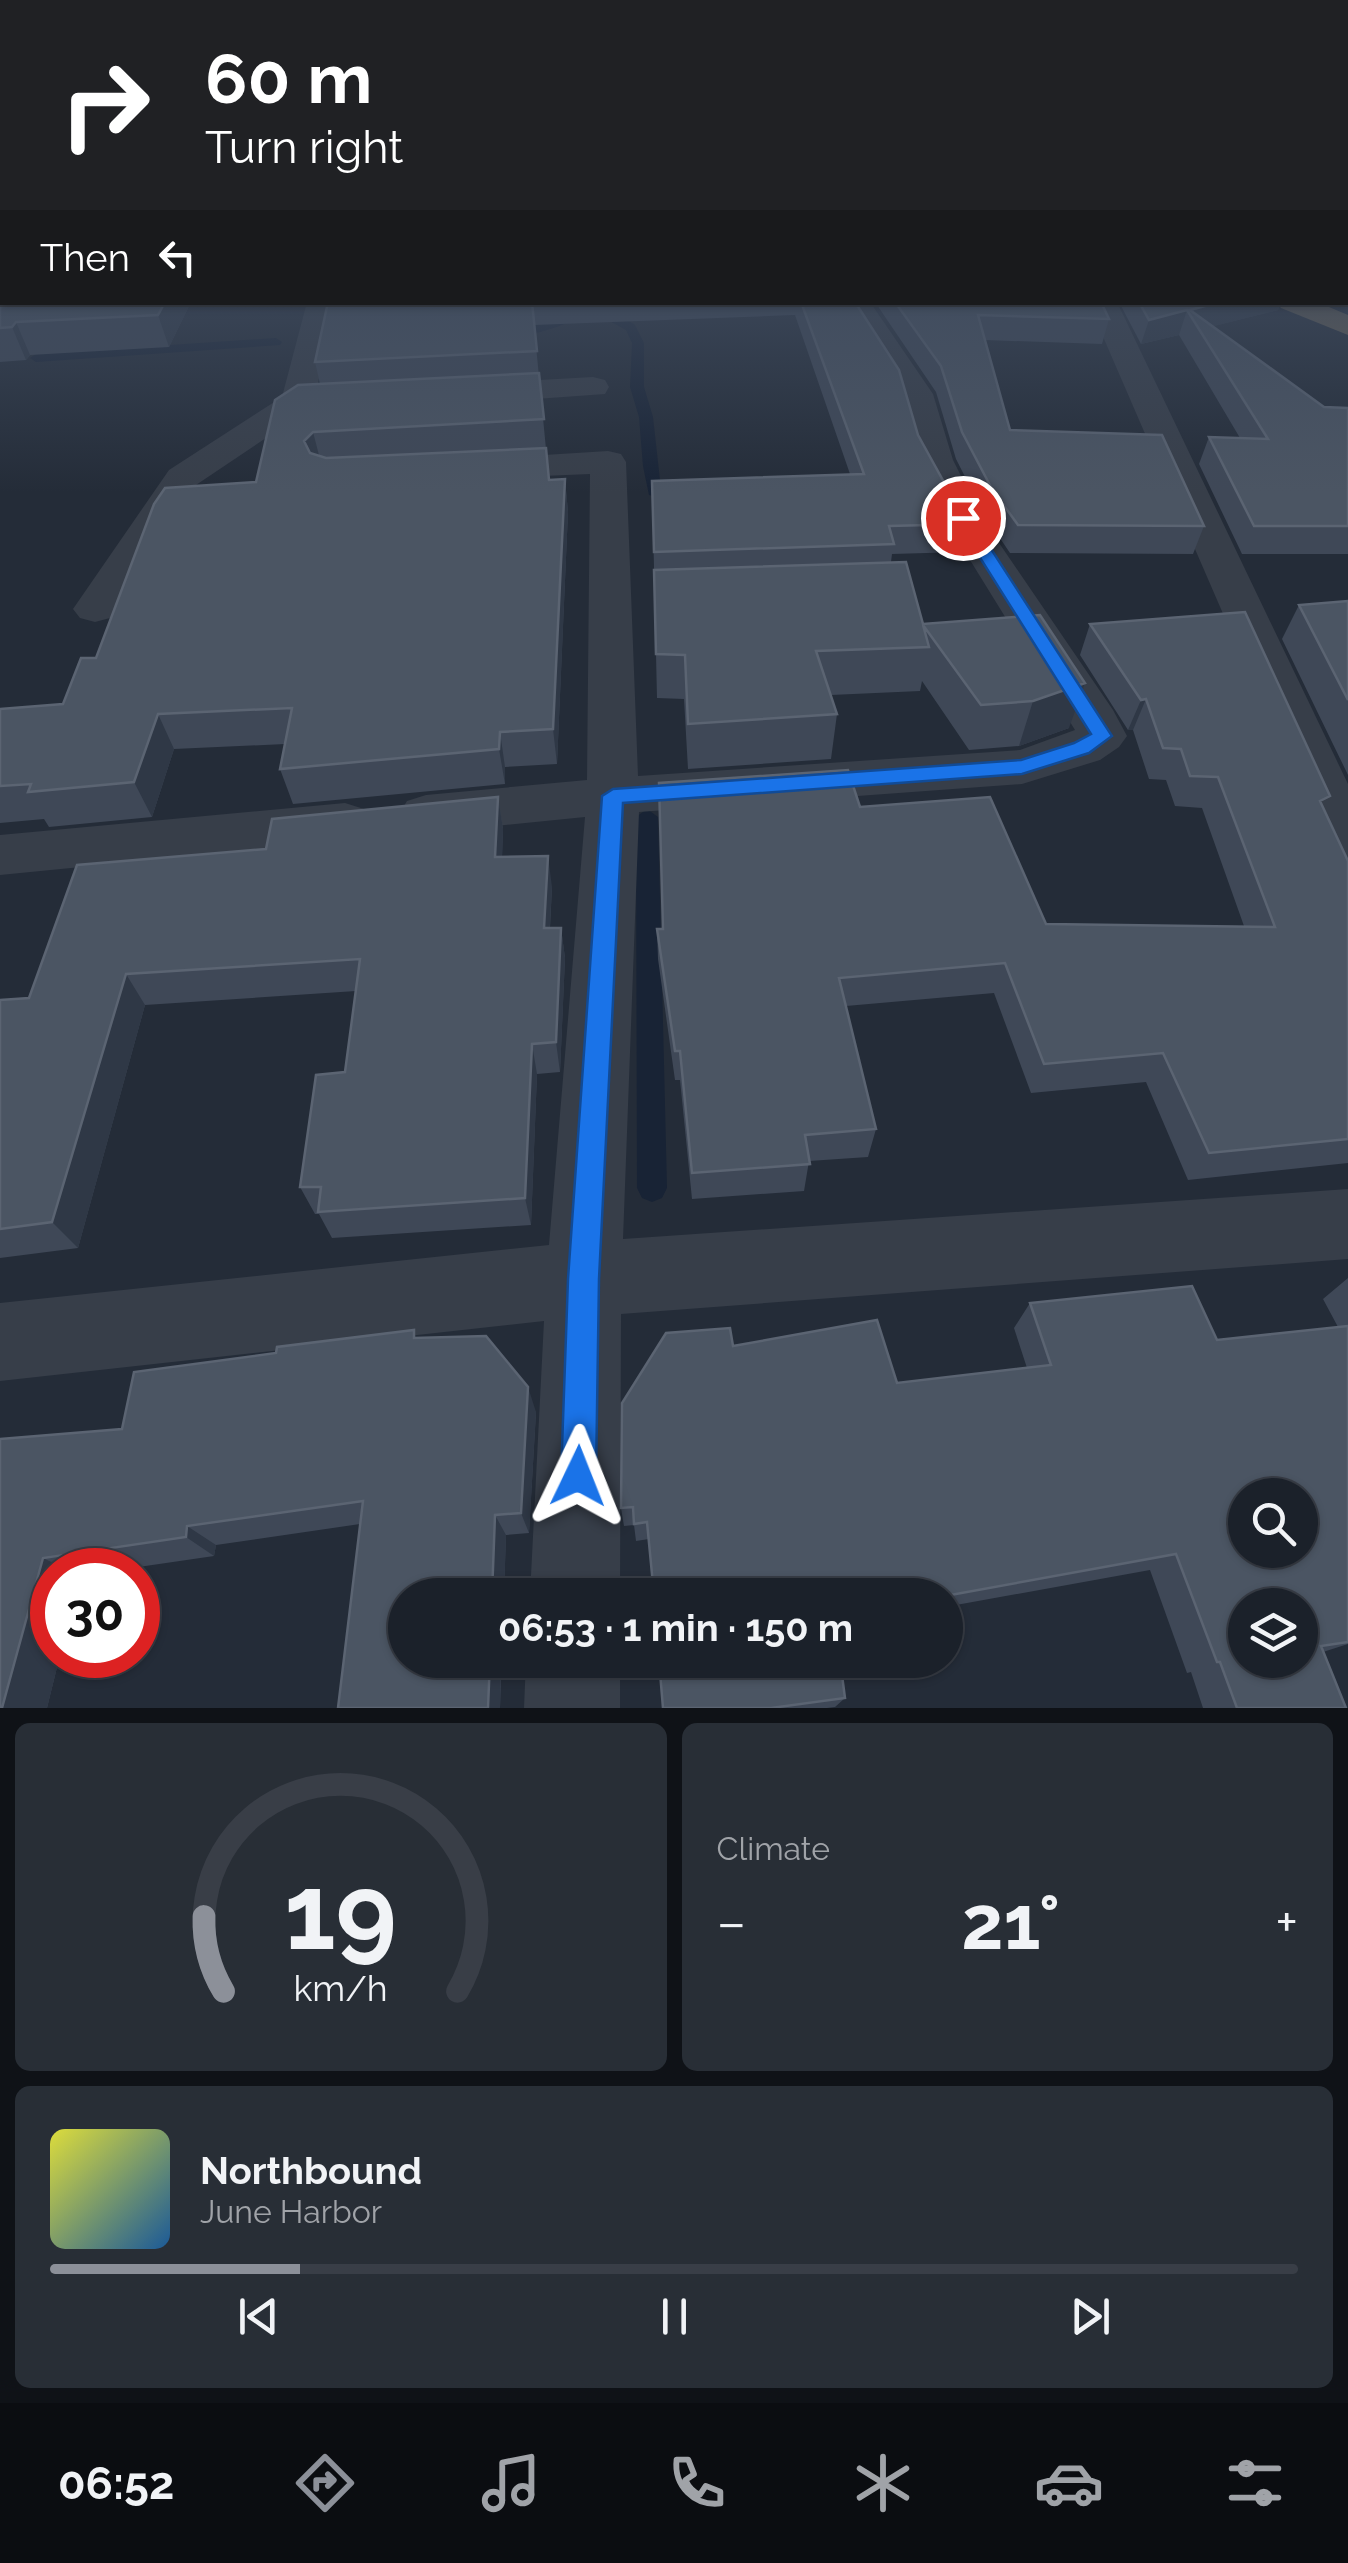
<!DOCTYPE html>
<meta charset="utf-8">
<style>
:root{--surface:#1b212a;--page:#282e36;--text:#f1f3f6;--muted:#a0a3a8;--line:#393e47;--accent:#8c9099}
body{margin:0;font-family:Raleway,sans-serif;background:var(--page);color:var(--text);height:100vh;display:flex;flex-direction:column;font-size:38px;white-space:nowrap}
*{box-sizing:border-box;margin:0}
p{font-size:32px;color:var(--muted)}
.icon{flex:none;width:55px;height:55px;fill:none;stroke:currentColor;stroke-width:2;stroke-linecap:round;stroke-linejoin:round}
.map{position:relative;height:1708px;overflow:hidden}
.drawer{display:flex;flex-direction:column;gap:15px;padding:15px;background:#0f1217;flex:1}
.drawer>*{flex:none}
.banner{position:absolute;left:0px;top:0px;width:1350px;height:305px;box-shadow:0 2px 8px #0004,0 0 0 2px var(--line);background:#202124;color:#fff;overflow:hidden}
.buttons{position:absolute;left:1228px;top:1478px;display:grid;gap:20px}
.buttons a{display:grid;place-items:center;width:90px;height:90px;border-radius:50%;background:var(--surface);box-shadow:0 2px 8px #0004,0 0 0 2px var(--line);font-size:50px}
.speed{position:absolute;left:30px;top:1548px;display:flex;gap:20px;font-size:50px;font-weight:700;text-align:center}
.speed>*{display:grid;place-content:center;width:130px;height:130px;border-radius:50%;background:var(--surface);box-shadow:0 2px 8px #0004,0 0 0 2px var(--line);line-height:1}
.speed .limit{border:15px solid #d22;background:#fff;color:#111}
.pin{position:absolute;display:grid;place-items:center;width:85px;height:85px;color:#fff;margin:-42px;border:5px solid #fff;border-radius:50%;box-shadow:0 2px 10px #0007}
.me{position:absolute;width:110px;margin:-55px;rotate:2deg;stroke-linejoin:round;filter:drop-shadow(0 0 8px #0008)}
.turn{display:flex;align-items:center;gap:35px;height:210px;padding:0 40px;font-size:45px}
.turn .icon{width:130px;height:130px;stroke-width:2.5}
.turn b{display:block;font-size:70px;line-height:85px}
.then{display:flex;align-items:center;height:95px;padding:0 40px;background:#0003;gap:20px;font-size:38px}
.big{font-size:75px;font-weight:700;line-height:1.1}
.drawer .card{flex:1;display:flex;flex-direction:column;justify-content:center;gap:15px;min-width:0;padding:0 35px;border-radius:15px;background:var(--page)}
.drawer .dial{align-items:center;gap:0}
.dial svg{height:260px;overflow:visible;fill:none;stroke:var(--line);stroke-width:7;stroke-linecap:round;text-anchor:middle}
.dial text{fill:var(--text);stroke:none}
.song{display:flex;align-items:center;gap:30px}
.cover{width:120px;height:120px;border-radius:15px;background:linear-gradient(135deg,hsl(60 70% 55%),hsl(210 70% 35%))}
.played{height:10px;border-radius:5px;background:linear-gradient(90deg,var(--accent) 20%,var(--line) 20%)}
.keys{display:flex;justify-content:space-around;direction:ltr}
.heat{display:flex;justify-content:space-between;align-items:center;font-size:55px;direction:ltr}
.drawer .tiles{flex:1;display:grid;gap:15px;grid-template-columns:1fr 1fr}
.card:last-child{grid-column:span 2}
.trip{position:absolute;left:388px;top:1578px;width:575px;height:100px;border-radius:50px;background:var(--surface);box-shadow:0 2px 8px #0004,0 0 0 2px var(--line);font-weight:700;line-height:100px;text-align:center}
.menu{display:flex;height:160px;justify-content:space-around;align-items:center;background:#0b0d11;color:var(--muted)}
.menu .icon{width:70px;height:70px}
.menu .active{color:var(--accent)}
.menu b{font-size:45px;color:var(--text)}
.map>svg:first-child{display:block}
.lines{fill:none;stroke-linecap:round;stroke-linejoin:round}
.stream{fill:#182335;fill-rule:evenodd}
.minor{fill:#373e49;fill-rule:evenodd}
.highway{fill:#6e6555;fill-rule:evenodd}
.wall{fill:#3f4857}
.shaded-wall{fill:#2f3846}
.building{fill:#4b5563;stroke:#5b6472;stroke-width:2.5;fill-rule:evenodd}
.route{fill:#1a73e8;stroke:#114b97;stroke-width:2.5}
</style>
<div class="map">
<svg width="1348" height="1708" viewBox="0 0 1348 1708">
<rect width="100%" height="100%" fill="#242c38"/>
<g class="lines">
<!-- stream -->
<path class="stream" d="M 588,302 L 600,302 L 635,325 L 644,343 L 644,387 L 653,417 L 662,498 L 649,495 L 643,466 L 639,417 L 630,387 L 632,343 L 626,330 L 593,312 Z
M 578,311 L 584,315 L 582,318 C 559,325 524,343 501,331 Z
M 276,338 L 282,342 L 280,345 L 36,362 L 30,358 L 36,354 Z
M 647,809 L 658,817 L 667,1188 L 662,1198 L 652,1202 L 642,1198 L 637,1188 L 636,817 Z"/>
<!-- minor -->
<path class="minor" d="M 307,302 L 335,302 L 314,402 L 309,409 L 196,485 L 110,618 L 95,622 L 80,618 L 73,609 L 169,470 L 282,397 Z
M 841,302 L 870,302 L 933,394 L 953,460 L 982,518 L 1113,710 L 1127,736 L 1119,747 L 1100,760 L 1022,784 L 639,812 L 623,1239 L 1348,1189 L 1348,1259 L 621,1314 L 620,1595 L 530,1595 L 544,1321 L 0,1381 L 0,1303 L 549,1245 L 585,817 L 426,833 L 407,827 L 399,814 L 407,801 L 426,795 L 587,780 L 590,474 L 475,479 L 462,476 L 457,468 L 462,460 L 608,451 L 621,454 L 626,462 L 638,776 L 1020,750 L 1075,730 L 944,518 L 917,460 L 899,394 Z
M 1088,302 L 1117,302 L 1348,784 L 1348,860 L 1329,854 L 1321,840 Z
M 593,377 L 605,380 L 609,387 L 605,394 L 465,404 L 453,401 L 448,394 L 453,387 L 465,384 Z
M 345,803 L 364,809 L 372,822 L 364,835 L 345,841 L 0,875 L 0,835 Z
M 526,1660 L 620,1660 L 620,1708 L 524,1708 Z"/>
<!-- highway -->
<path class="highway" d="M 1277,302 L 1317,302 L 1348,315 L 1348,335 L 1281,308 Z"/>
</g>
<!-- wall -->
<path class="wall" d="M 0,253 L 2,302 L 191,302 L 169,347 L 30,355 L 26,360 L 0,362 Z
M 328,302 L 855,302 L 918,435 L 967,524 L 961,552 L 892,554 L 891,562 L 923,624 L 1069,728 L 1019,746 L 969,750 L 922,681 L 920,691 L 831,695 L 837,714 L 831,759 L 688,769 L 684,699 L 657,698 L 652,481 L 850,474 L 795,315 L 534,325 L 549,480 L 565,479 L 568,512 L 557,764 L 505,767 L 505,784 L 293,804 L 280,769 L 285,744 L 174,749 L 152,817 L 49,827 L 44,819 L 0,823 L 0,709 L 63,704 L 96,658 L 256,482 L 320,384 L 315,362 Z
M 875,302 L 1101,302 L 1109,319 L 1102,344 L 985,340 L 1010,430 L 1204,526 L 1193,554 L 1010,553 L 985,516 L 956,459 L 936,392 Z
M 1119,302 L 1281,302 L 1278,310 L 1213,326 L 1324,407 L 1348,408 L 1348,554 L 1242,554 L 1199,464 L 1209,437 L 1240,438 L 1179,335 L 1141,344 Z
M 1348,601 L 1348,775 L 1282,639 L 1299,605 Z
M 1090,624 L 1323,808 L 1348,861 L 1348,1163 L 1188,1180 L 1146,1082 L 1031,1093 L 994,993 L 846,1006 L 876,1129 L 868,1157 L 809,1161 L 804,1191 L 692,1199 L 680,1080 L 675,1080 L 658,959 L 657,929 L 662,929 L 860,807 L 1046,924 L 1244,926 L 1202,808 L 1175,806 L 1166,780 L 1149,779 L 1133,730 L 1128,730 L 1080,655 Z
M 498,797 L 503,829 L 502,857 L 552,887 L 550,928 L 561,928 L 565,958 L 560,1072 L 537,1074 L 531,1225 L 332,1238 L 319,1214 L 315,1214 L 300,1187 L 345,1072 L 356,991 L 145,1005 L 78,1248 L 0,1258 L 0,1000 L 29,998 L 266,849 Z
M 1348,1278 L 1348,1644 L 1323,1652 L 1346,1708 L 1203,1708 L 1191,1672 L 1187,1673 L 1150,1570 L 945,1607 L 945,1595 L 649,1539 L 636,1541 L 634,1525 L 624,1526 L 621,1508 L 733,1346 L 897,1383 L 1027,1368 L 1014,1328 L 1030,1303 L 1217,1340 L 1338,1327 L 1323,1299 Z
M 418,1338 L 536,1412 L 529,1533 L 506,1535 L 500,1708 L 338,1708 L 360,1524 L 216,1545 L 214,1556 L 118,1570 L 52,1570 L 52,1655 L 60,1655 L 47,1708 L 0,1708 L 0,1439 L 122,1429 Z
M 845,1698 L 835,1707 L 827,1708 L 663,1708 Z"/>
<!-- shaded-wall -->
<path class="shaded-wall" d="M 2,273 L 2,302 L 0,307 L 0,274 Z
M 165,302 L 191,302 L 169,347 L 158,315 Z
M 1220,302 L 1281,302 L 1278,310 L 1199,330 L 1190,310 Z
M 1187,310 L 1179,335 L 1141,344 L 1149,320 Z
M 16,322 L 30,355 L 26,360 L 12,327 Z
M 313,432 L 321,463 L 313,473 L 304,441 Z
M 565,479 L 568,512 L 557,764 L 553,729 Z
M 1085,683 L 1069,728 L 1019,746 L 1033,701 Z
M 1146,699 L 1133,730 L 1128,730 L 1141,700 Z
M 158,714 L 174,749 L 152,817 L 134,782 Z
M 500,732 L 505,767 L 505,784 L 499,749 Z
M 498,797 L 503,829 L 501,888 L 495,857 Z
M 548,856 L 552,887 L 548,958 L 544,928 Z
M 561,928 L 565,958 L 560,1072 L 556,1042 Z
M 126,974 L 145,1005 L 78,1248 L 52,1222 Z
M 532,1044 L 537,1074 L 531,1225 L 525,1198 Z
M 528,1387 L 536,1412 L 529,1533 L 521,1513 Z
M 495,1515 L 506,1535 L 504,1595 L 492,1595 Z
M 187,1526 L 216,1545 L 214,1556 L 186,1537 Z
M 43,1558 L 68,1570 L 52,1570 L 52,1655 L 60,1655 L 47,1708 L 2,1708 Z
M 490,1660 L 501,1660 L 500,1708 L 488,1708 Z"/>
<!-- building -->
<path class="building" d="M 0,253 L 2,253 L 2,273 L 0,274 Z
M 0,298 L 2,298 L 2,302 L 165,302 L 158,315 L 16,322 L 12,327 L 0,328 Z
M 328,302 L 532,302 L 537,351 L 315,362 Z
M 801,302 L 855,302 L 899,370 L 918,435 L 967,524 L 889,526 L 894,544 L 654,552 L 652,481 L 864,474 Z
M 895,302 L 1101,302 L 1109,319 L 978,315 L 1010,430 L 1162,435 L 1204,526 L 1018,525 L 992,489 L 962,432 L 941,366 Z
M 1139,302 L 1220,302 L 1190,310 L 1324,407 L 1348,408 L 1348,526 L 1254,526 L 1209,437 L 1268,439 L 1187,310 L 1149,320 Z
M 539,373 L 544,419 L 313,432 L 304,441 L 310,453 L 326,458 L 546,448 L 549,480 L 565,479 L 553,729 L 500,732 L 499,749 L 280,769 L 292,708 L 158,714 L 134,782 L 28,792 L 31,784 L 0,786 L 0,709 L 63,704 L 81,658 L 96,658 L 154,504 L 165,488 L 256,482 L 275,400 L 298,385 Z
M 906,562 L 923,624 L 1040,615 L 1085,683 L 1033,701 L 981,705 L 923,625 L 929,647 L 816,651 L 837,714 L 688,724 L 685,655 L 656,654 L 654,570 Z
M 1348,601 L 1348,700 L 1299,605 Z
M 1245,612 L 1330,796 L 1320,801 L 1348,861 L 1348,1139 L 1209,1153 L 1163,1053 L 1044,1064 L 1005,963 L 839,978 L 876,1129 L 805,1135 L 810,1164 L 692,1173 L 680,1051 L 675,1051 L 657,929 L 663,929 L 659,783 L 848,770 L 860,807 L 990,797 L 1046,924 L 1275,927 L 1218,777 L 1190,776 L 1181,749 L 1163,748 L 1146,699 L 1141,700 L 1090,624 Z
M 498,797 L 495,857 L 548,856 L 544,928 L 561,928 L 556,1042 L 532,1044 L 525,1198 L 318,1212 L 321,1187 L 300,1187 L 316,1075 L 345,1072 L 360,959 L 126,974 L 52,1222 L 0,1229 L 0,1000 L 29,998 L 77,865 L 266,849 L 272,819 Z
M 1192,1286 L 1217,1340 L 1348,1326 L 1348,1642 L 1321,1646 L 1346,1708 L 1237,1708 L 1220,1662 L 1217,1662 L 1176,1554 L 945,1596 L 945,1595 L 654,1595 L 647,1522 L 634,1524 L 633,1507 L 621,1508 L 622,1403 L 666,1333 L 730,1328 L 733,1346 L 877,1320 L 897,1383 L 1051,1365 L 1030,1303 ZM 1245,1495 L 1300,1495 L 1300,1550 L 1245,1550 ZM 1245,1605 L 1300,1605 L 1300,1660 L 1245,1660 Z
M 414,1330 L 414,1338 L 486,1336 L 528,1387 L 521,1513 L 495,1515 L 492,1595 L 405,1595 L 405,1660 L 490,1660 L 488,1708 L 338,1708 L 363,1501 L 187,1526 L 186,1537 L 43,1558 L 2,1708 L 0,1708 L 0,1439 L 122,1429 L 134,1372 L 276,1353 L 277,1347 Z
M 659,1660 L 840,1660 L 845,1698 L 771,1708 L 663,1708 Z"/>
<!-- sky -->
<linearGradient id="sky" x2="0" y2="1"><stop stop-color="#14181f"/><stop offset="0.51" stop-color="#3f4b5e"/><stop offset="1" stop-color="#3f4b5e" stop-opacity="0"/></linearGradient>
<rect width="1348" height="492" fill="url(#sky)"/>
<!-- route -->
<path class="route" d="M 963,513 L 971,518 L 1112,736 L 1089,753 L 1022,774 L 623,803 L 599,1279 L 596,1476 L 591,1489 L 578,1494 L 566,1489 L 561,1476 L 568,1279 L 602,796 L 613,789 L 1021,760 L 1074,743 L 1091,734 L 955,518 Z"/>
</svg>
<div class="buttons">
<a><svg class="icon" aria-label="search" viewBox="0 0 24 24"><circle cx="10" cy="10" r="6"/><path d="M15 15l6 6"/></svg></a>
<a><svg class="icon" aria-label="layers" viewBox="0 0 24 24"><path d="M12 4l9 5-9 5-9-5zM3 14l9 5 9-5"/></svg></a>
</div>
<div class="speed"><div class="limit">30</div></div>
<div class="pin" style="left:963px;top:518px;background:#d93025"><svg class="icon" aria-label="arrive" viewBox="0 0 24 24"><path d="M6 21V4h12l-3 4 3 4H6"/></svg></div>
<svg class="me" style="left:578px;top:1476px" viewBox="-20 -20 40 40"><path d="M0-17L14 15 0 8-14 15z" fill="#1a73e8" stroke="#fff" stroke-width="4"/></svg>
<div class="trip">06:53 · 1 min · 150 m</div>
<div class="banner">
<div class="turn"><svg class="icon" aria-label="right" viewBox="0 0 24 24"><path d="M7 20v-9h11M14 6l5 5-5 5"/></svg><div><b>60 m</b>Turn right</div></div>
<div class="then">Then<svg class="icon" aria-label="left" viewBox="0 0 24 24"><path d="M17 20v-9H6M10 6l-5 5 5 5"/></svg></div>
</div>
</div>
<section class="drawer">
<div class="tiles">
<div class="card dial"><svg viewBox="0 0 100 80">
<path d="M14 69A42 42 0 1 1 86 69"/>
<path d="M14 69A42 42 0 0 1 8 46" stroke="#8c9099"/>
<text x="50" y="56" font-size="32" font-weight="700">19</text>
<text x="50" y="72" font-size="11">km/h</text>
</svg></div>
<div class="card"><p>Climate</p>
<div class="heat"><a>−</a><b class="big">21°</b><a>+</a></div>
</div>
<div class="card">
<div class="song"><i class="cover"></i><div><b>Northbound</b><p>June Harbor</p></div></div>
<div class="played"></div>
<div class="keys"><svg class="icon" aria-label="previous" viewBox="0 0 24 24"><path d="M18 5L8 12l10 7zM5 5v14"/></svg><svg class="icon" aria-label="pause" viewBox="0 0 24 24"><path d="M8 5v14M16 5v14"/></svg><svg class="icon" aria-label="next" viewBox="0 0 24 24"><path d="M6 5l10 7-10 7zM19 5v14"/></svg></div>
</div>
</div>
</section>
<nav class="menu">
<b>06:52</b>
<svg class="icon active" aria-label="directions" viewBox="0 0 24 24"><path d="M12 3l9 9-9 9-9-9zM9 14v-3h6M13 9l2 2-2 2"/></svg>
<svg class="icon" aria-label="music" viewBox="0 0 24 24"><path d="M9 18V5l10-2v13"/><circle cx="6" cy="18" r="3"/><circle cx="16" cy="16" r="3"/></svg>
<svg class="icon" aria-label="phone" viewBox="0 0 24 24"><path d="M5 4h4l2 5-3 2q2 4 5 5l2-3 5 2v4C11 20 4 13 5 4z"/></svg>
<svg class="icon" aria-label="climate" viewBox="0 0 24 24"><path d="M12 3v18M4 7l16 10M4 17L20 7"/></svg>
<svg class="icon" aria-label="car" viewBox="0 0 24 24"><path d="M5 17H2v-5l4-1 3-4h7l3 4 3 1v5h-3M9 17h6M6 11h13"/><circle cx="7" cy="17" r="2"/><circle cx="17" cy="17" r="2"/></svg>
<svg class="icon" aria-label="filters" viewBox="0 0 24 24"><path d="M4 7h16M4 17h16"/><circle cx="9" cy="7" r="2"/><circle cx="15" cy="17" r="2"/></svg>
</nav>
